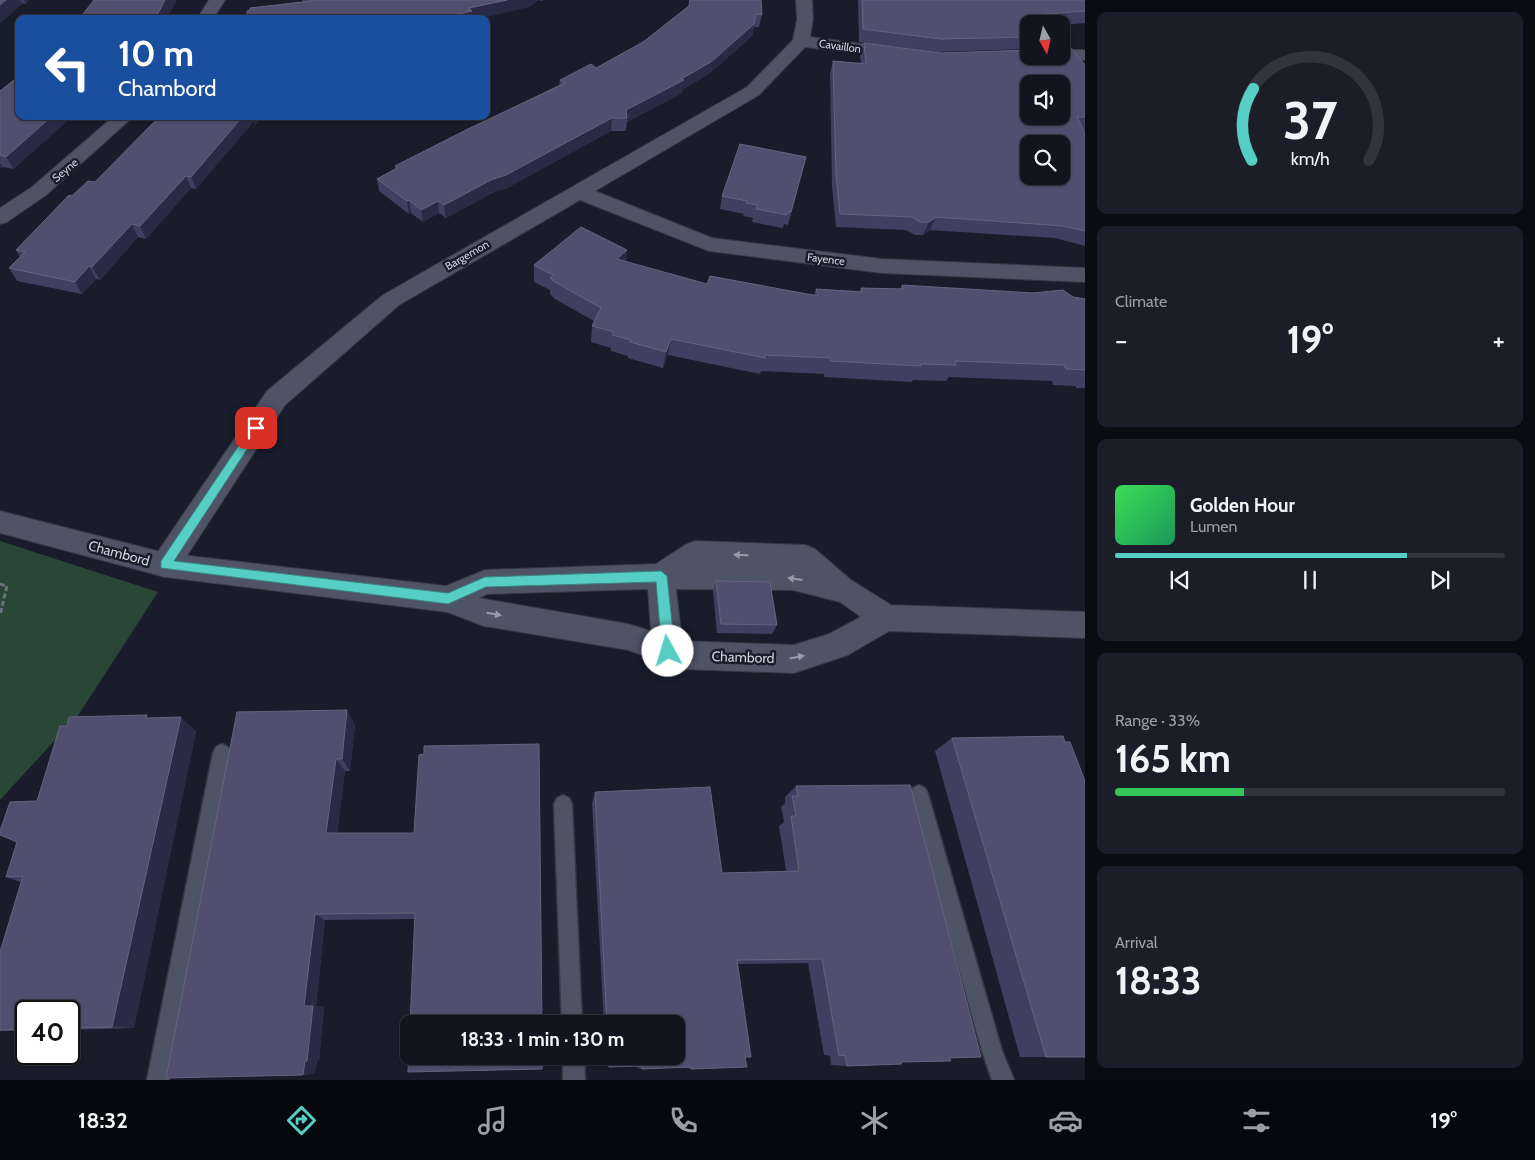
<!DOCTYPE html>
<meta charset="utf-8">
<style>
:root{--surface:#121520;--page:#1b1e29;--text:#f1f3f6;--muted:#9c9fa5;--line:#31343e;--accent:#56cec3}
body{margin:0;font-family:Cabin,sans-serif;background:var(--page);color:var(--text);height:100vh;display:flex;flex-direction:column;font-size:19px;white-space:nowrap}
*{box-sizing:border-box;margin:0}
p{font-size:16px;color:var(--muted)}
.icon{flex:none;width:28px;height:28px;fill:none;stroke:currentColor;stroke-width:2;stroke-linecap:round;stroke-linejoin:round}
.map{position:relative;flex:1;overflow:hidden}
.panel{display:flex;flex-direction:column;gap:12px;padding:12px;background:#0a0c12;width:450px}
.panel>*{flex:none}
.top-card{position:absolute;left:15px;top:15px;width:475px;height:105px;border-radius:10px;box-shadow:0 1px 4px #0004,0 0 0 1px var(--line);background:#1a4fa0;color:#fff;overflow:hidden}
.needle{width:32px;rotate:172deg}
.buttons{position:absolute;left:1020px;top:15px;display:grid;gap:10px}
.buttons a{display:grid;place-items:center;width:50px;height:50px;border-radius:10px;background:var(--surface);box-shadow:0 1px 4px #0004,0 0 0 1px var(--line);font-size:25px}
.speed{position:absolute;left:15px;top:1000px;display:flex;gap:10px;font-size:25px;font-weight:700;text-align:center}
.speed>*{display:grid;place-content:center;width:65px;height:65px;border-radius:50%;background:var(--surface);box-shadow:0 1px 4px #0004,0 0 0 1px var(--line);line-height:1}
.speed .limit{border:2px solid #111;border-radius:8px;background:#fff;color:#111}
.pin{position:absolute;display:grid;place-items:center;width:42px;height:42px;color:#fff;margin:-21px;border-radius:10px;box-shadow:0 2px 8px #0006}
.me{position:absolute;width:55px;margin:-28px;rotate:354deg;stroke-linejoin:round;filter:drop-shadow(0 0 4px #0008)}
.turn{display:flex;align-items:center;gap:18px;height:105px;padding:0 20px;font-size:22px}
.turn .icon{width:65px;height:65px;stroke-width:2.5}
.turn b{display:block;font-size:35px;line-height:42px}
.big{font-size:38px;font-weight:700;line-height:1.1}
.panel .tile{flex:1;display:flex;flex-direction:column;justify-content:center;gap:8px;min-width:0;padding:0 18px;border-radius:10px;background:var(--page)}
.panel .dial{align-items:center;gap:0}
.dial svg{height:130px;overflow:visible;fill:none;stroke:var(--line);stroke-width:7;stroke-linecap:round;text-anchor:middle}
.dial text{fill:var(--text);stroke:none}
.song{display:flex;align-items:center;gap:15px}
.cover{width:60px;height:60px;border-radius:8px;background:linear-gradient(135deg,hsl(130 70% 55%),hsl(150 70% 35%))}
.played{height:5px;border-radius:2px;background:linear-gradient(90deg,var(--accent) 75%,var(--line) 75%)}
.keys{display:flex;justify-content:space-around;direction:ltr}
.heat{display:flex;justify-content:space-between;align-items:center;font-size:28px;direction:ltr}
.charge{height:8px;border-radius:4px;background:linear-gradient(90deg,#34c759 33%,var(--line) 0)}
.trip{position:absolute;left:400px;top:1015px;width:285px;height:50px;border-radius:10px;background:var(--surface);box-shadow:0 1px 4px #0004,0 0 0 1px var(--line);font-weight:700;line-height:50px;text-align:center}
.menu{display:flex;height:80px;justify-content:space-around;align-items:center;background:#07080d;color:var(--muted)}
.menu .icon{width:35px;height:35px}
.menu .active{color:var(--accent)}
.menu b{font-size:22px;color:var(--text)}
main{display:flex;flex:1;min-height:0}
.map>svg:first-child{display:block}
.green{fill:#2a4637}
.lines{fill:none;stroke-linecap:round;stroke-linejoin:round}
.lane-casing{stroke:#363844;stroke-width:3}
.street-casing{stroke:#363844;stroke-width:2}
.secondary-casing{stroke:#363844;stroke-width:2}
.path{stroke:#6e727f;stroke-width:3;stroke-dasharray:5 2.5;stroke-linecap:butt}
.lane{fill:#4f5366;fill-rule:evenodd}
.street{fill:#4f5366;fill-rule:evenodd}
.secondary{fill:#4f5366;fill-rule:evenodd}
.wall{fill:#413f60}
.shaded-wall{fill:#2a2a45}
.building{fill:#514f6d;stroke:#65647f;fill-rule:evenodd}
.oneway{fill:#979aa9}
.route{fill:#56cec3;stroke:#38867f}
.labels{text-anchor:middle;stroke-width:5;stroke-linejoin:round;paint-order:stroke}
.far-street-label{font-size:11px;fill:#d2d5e0;stroke:#181c2b}
.street-label{font-size:14px;fill:#d2d5e0;stroke:#181c2b}
</style>
<main>
<div class="map">
<svg width="1085" height="1080" viewBox="0 0 1085 1080">
<rect width="100%" height="100%" fill="#181c2b"/>
<!-- green -->
<path class="green" d="M 0,541 L 158,592 L 79,714 L 0,800 Z"/>
<g class="lines">
<!-- lane casing -->
<g class="lane-casing">
<path id="lane" d="M 222,744 L 228,747 L 231,753 L 169,1080 L 147,1080 L 213,753 L 216,747 Z
M 919,785 L 925,788 L 928,794 L 1002,1051 L 1014,1080 L 992,1080 L 982,1051 L 910,794 L 913,788 Z
M 563,795 L 569,798 L 572,804 L 582,1024 L 562,1024 L 554,804 L 557,798 Z
M 563,1056 L 584,1056 L 585,1080 L 563,1080 Z"/>
</g>
<!-- street casing -->
<g class="street-casing">
<path id="street" d="M 209,0 L 225,0 L 213,19 L 197,19 Z
M 796,0 L 812,0 L 813,19 L 810,37 L 900,49 L 906,50 L 909,54 L 906,58 L 900,59 L 805,47 L 759,95 L 595,191 L 712,238 L 882,259 L 1085,268 L 1085,282 L 882,273 L 709,251 L 580,200 L 399,305 L 285,405 L 175,574 L 165,577 L 155,574 L 151,565 L 155,556 L 267,391 L 383,295 L 747,87 L 793,40 L 797,19 Z
M 1061,50 L 1085,50 L 1085,60 L 1055,59 L 1053,56 L 1061,56 Z
M 114,116 L 134,116 L 46,195 L 7,222 L 0,224 L 0,208 L 32,187 Z"/>
</g>
<!-- secondary casing -->
<g class="secondary-casing">
<path id="secondary" d="M 0,511 L 165,553 L 446,586 L 485,570 L 656,564 L 685,545 L 695,541 L 805,545 L 815,549 L 851,580 L 891,605 L 1085,612 L 1085,638 L 889,631 L 848,655 L 794,673 L 682,669 L 628,650 L 484,626 L 447,612 L 165,577 L 0,533 ZM 648,589 L 651,631 L 628,624 L 479,598 L 487,594 ZM 676,589 L 793,590 L 840,602 L 861,617 L 829,634 L 794,645 L 682,641 Z"/>
</g>
<!-- path -->
<path class="path" d="M 0,584 L 7,586 L 0,615"/>
<!-- lane -->
<use href="#lane" class="lane"/>
<!-- street -->
<use href="#street" class="street"/>
<!-- secondary -->
<use href="#secondary" class="secondary"/>
</g>
<!-- wall -->
<path class="wall" d="M 0,0 L 29,0 L 26,4 Z
M 302,0 L 543,0 L 542,1 L 538,0 L 529,7 L 303,2 Z
M 858,0 L 1085,0 L 1085,23 L 1061,25 L 1061,24 L 1029,24 L 1029,49 L 936,52 L 859,42 Z
M 689,6 L 762,15 L 759,27 L 754,27 L 752,36 L 709,74 L 683,89 L 682,93 L 627,122 L 626,131 L 611,131 L 507,188 L 494,192 L 446,218 L 439,213 L 423,222 L 411,213 L 409,214 L 379,191 L 377,179 L 395,169 L 395,166 L 559,85 L 560,80 L 596,68 L 643,42 Z
M 864,43 L 941,53 L 1029,50 L 1062,48 L 1085,65 L 1085,130 L 1083,130 L 1085,133 L 1085,246 L 1055,238 L 930,230 L 923,235 L 915,235 L 906,230 L 836,227 L 832,187 L 830,74 L 833,61 L 861,63 L 860,56 Z
M 0,91 L 14,169 L 3,167 L 0,169 Z
M 160,116 L 263,116 L 255,125 L 254,121 L 196,189 L 191,188 L 146,239 L 138,237 L 100,280 L 96,279 L 82,294 L 17,281 L 9,268 L 20,257 L 16,250 L 72,196 L 95,182 Z
M 806,157 L 788,225 L 784,224 L 783,228 L 752,222 L 753,218 L 743,216 L 744,214 L 720,209 L 722,196 Z
M 626,262 L 707,284 L 814,295 L 816,289 L 860,291 L 861,288 L 900,289 L 902,285 L 1073,297 L 1085,299 L 1085,388 L 1076,388 L 1076,386 L 1053,385 L 1052,381 L 949,377 L 946,381 L 913,380 L 912,382 L 824,377 L 824,374 L 761,371 L 760,374 L 668,355 L 663,368 L 628,358 L 628,356 L 611,351 L 611,348 L 591,342 L 592,326 L 594,321 L 555,299 L 550,294 L 550,290 L 534,282 L 534,265 Z
M 716,581 L 777,625 L 772,634 L 717,633 L 713,591 Z
M 237,712 L 355,724 L 350,771 L 345,771 L 337,833 L 414,833 L 415,919 L 325,920 L 316,1006 L 324,1007 L 319,1060 L 317,1061 L 315,1073 L 303,1075 Z
M 150,718 L 196,731 L 134,1028 L 69,1030 L 69,1011 L 26,1011 L 26,1031 L 0,1031 L 0,952 L 21,882 L 6,877 L 67,726 Z
M 952,738 L 1046,1057 L 1020,1057 L 935,751 Z
M 796,786 L 949,1058 L 847,1066 L 831,1065 L 830,1056 L 824,1055 L 808,963 L 738,964 L 745,1057 L 691,1069 L 684,1067 L 642,1069 L 637,1068 L 637,1066 L 609,1067 L 606,1065 L 605,1056 L 676,1056 L 676,1024 L 604,1024 L 592,803 L 595,792 L 722,873 L 786,871 L 779,826 L 784,822 L 781,807 L 785,803 L 785,797 Z"/>
<!-- shaded-wall -->
<path class="shaded-wall" d="M 6,0 L 20,0 L 22,4 L 0,24 L 0,5 Z
M 24,0 L 29,0 L 26,4 Z
M 165,0 L 177,0 L 167,19 L 155,19 Z
M 507,0 L 538,0 L 529,7 L 479,19 L 438,19 L 469,8 Z
M 754,24 L 752,36 L 709,74 L 683,89 L 682,93 L 627,122 L 627,118 L 626,110 L 681,79 Z
M 1061,41 L 1066,41 L 1061,49 Z
M 52,116 L 73,116 L 14,169 L 6,157 Z
M 243,116 L 263,116 L 255,125 L 254,121 L 196,189 L 191,177 Z
M 612,118 L 611,131 L 507,188 L 494,192 L 446,218 L 444,205 L 493,179 Z
M 0,163 L 3,167 L 0,169 Z
M 186,176 L 191,188 L 146,239 L 140,226 Z
M 409,200 L 411,213 L 409,214 L 407,201 Z
M 438,201 L 439,213 L 423,222 L 421,210 Z
M 936,217 L 930,230 L 923,235 L 929,222 Z
M 132,224 L 138,237 L 100,280 L 92,267 Z
M 627,250 L 626,267 L 617,259 Z
M 89,266 L 96,279 L 82,294 L 75,282 Z
M 671,339 L 668,355 L 663,368 L 666,352 Z
M 347,710 L 355,724 L 350,771 L 342,759 Z
M 181,717 L 196,731 L 134,1028 L 112,1027 Z
M 336,759 L 345,771 L 336,843 L 326,833 Z
M 315,914 L 325,920 L 316,1006 L 324,1007 L 319,1060 L 317,1061 L 315,1073 L 303,1075 L 304,1006 Z"/>
<!-- building -->
<path class="building" d="M 0,0 L 6,0 L 0,5 Z
M 94,0 L 165,0 L 155,19 L 79,19 Z
M 310,0 L 507,0 L 469,8 L 472,11 L 438,19 L 247,19 L 247,11 L 250,10 L 250,8 L 311,1 Z
M 690,0 L 761,0 L 762,15 L 756,14 L 754,24 L 711,62 L 681,79 L 684,80 L 626,110 L 627,118 L 612,118 L 506,175 L 493,179 L 444,205 L 438,201 L 421,210 L 409,200 L 407,201 L 377,179 L 397,168 L 395,166 L 468,129 L 565,83 L 560,80 L 591,64 L 596,68 L 643,42 L 689,6 Z
M 862,0 L 1085,0 L 1085,11 L 1045,14 L 1052,24 L 1029,24 L 1029,37 L 941,39 L 863,29 Z
M 1061,35 L 1066,41 L 1061,41 Z
M 864,43 L 941,53 L 1029,50 L 1029,56 L 1061,56 L 1061,47 L 1072,49 L 1085,65 L 1085,117 L 1077,117 L 1085,133 L 1085,231 L 1063,226 L 936,217 L 929,222 L 920,222 L 912,217 L 840,214 L 836,174 L 833,61 L 866,64 ZM 1029,84 L 1061,84 L 1061,116 L 1029,116 ZM 1029,144 L 1061,144 L 1061,176 L 1029,176 Z
M 19,76 L 19,116 L 52,116 L 6,157 L 0,155 L 0,91 Z
M 160,116 L 243,116 L 191,177 L 186,176 L 140,226 L 132,224 L 92,267 L 89,266 L 75,282 L 9,268 L 25,252 L 16,250 L 44,221 L 69,195 L 72,196 L 88,181 L 95,182 Z
M 740,144 L 806,157 L 791,212 L 788,212 L 787,215 L 756,209 L 757,205 L 746,203 L 747,201 L 722,196 Z
M 581,227 L 627,250 L 617,259 L 707,284 L 710,276 L 818,296 L 816,289 L 862,292 L 861,288 L 903,289 L 902,285 L 1033,293 L 1063,290 L 1073,297 L 1085,299 L 1085,370 L 1066,369 L 1064,365 L 955,361 L 956,365 L 920,364 L 921,366 L 831,361 L 830,358 L 765,355 L 765,358 L 671,339 L 666,352 L 630,342 L 631,340 L 612,335 L 614,332 L 592,326 L 601,308 L 555,282 L 550,278 L 553,275 L 534,265 Z
M 716,581 L 770,582 L 777,625 L 721,624 Z
M 347,710 L 342,759 L 336,759 L 326,833 L 414,833 L 419,755 L 424,754 L 424,746 L 539,744 L 542,1024 L 410,1024 L 415,913 L 315,914 L 304,1006 L 313,1006 L 307,1061 L 305,1061 L 303,1075 L 166,1078 L 237,712 Z
M 147,715 L 146,718 L 181,717 L 112,1027 L 69,1028 L 69,1011 L 26,1011 L 26,1029 L 0,1030 L 0,952 L 23,876 L 6,877 L 17,842 L 0,835 L 0,831 L 10,802 L 37,801 L 60,726 L 67,726 L 69,717 Z
M 1063,736 L 1065,742 L 1070,742 L 1085,781 L 1085,1057 L 1046,1057 L 952,738 Z
M 910,785 L 981,1057 L 949,1058 L 951,1061 L 901,1062 L 902,1064 L 847,1066 L 845,1055 L 839,1056 L 822,959 L 737,960 L 751,1057 L 745,1057 L 747,1067 L 691,1069 L 691,1067 L 642,1069 L 642,1066 L 609,1067 L 609,1056 L 676,1056 L 676,1024 L 607,1024 L 595,792 L 710,787 L 722,873 L 799,871 L 791,816 L 796,816 L 792,796 L 798,796 L 796,786 Z
M 409,1049 L 409,1056 L 542,1056 L 542,1069 L 408,1072 Z"/>
<!-- one-way arrows -->
<defs><path id="oneway-solid" d="M-6-.8H1V-3.2L6.5 0L1 3.2V.8H-6Z" transform="scale(1.25)"/></defs>
<g class="oneway">
<use href="#oneway-solid" transform="translate(741 555) rotate(-178)"/>
<use href="#oneway-solid" transform="translate(795 579) rotate(-172)"/>
<use href="#oneway-solid" transform="translate(494 614) rotate(10)"/>
<use href="#oneway-solid" transform="translate(797 657) rotate(-11)"/>
</g>
<!-- route -->
<path class="route" d="M 256,424 L 261,428 L 259,431 L 174,561 L 448,593 L 485,577 L 661,571 L 667,576 L 675,651 L 673,655 L 668,656 L 662,651 L 656,582 L 486,587 L 448,604 L 161,568 L 161,561 L 252,426 Z"/>
<g class="labels">
<!-- far-street labels -->
<g class="far-street-label">
<text transform="translate(840 46) rotate(8)" y="4">Cavaillon</text>
<text transform="translate(65 170) rotate(-40)" y="4">Seyne</text>
<text transform="translate(467 255) rotate(-30)" y="4">Bargemon</text>
<text transform="translate(826 259) rotate(7)" y="4">Fayence</text>
</g>
<!-- street labels -->
<g class="street-label">
<text transform="translate(119 553) rotate(15)" y="5">Chambord</text>
<text transform="translate(743 657) rotate(2)" y="5">Chambord</text>
</g>
</g>
</svg>
<div class="buttons">
<a><svg class="needle" viewBox="-14 -14 28 28"><path d="M0-13l5 13h-10z" fill="#e53935"/><path d="M0 13l5-13h-10z" fill="#9c9fa5"/></svg></a>
<a><svg class="icon" aria-label="sound" viewBox="0 0 24 24"><path d="M4 9h4l5-4v14l-5-4H4zM17 9q2 3 0 6"/></svg></a>
<a><svg class="icon" aria-label="search" viewBox="0 0 24 24"><circle cx="10" cy="10" r="6"/><path d="M15 15l6 6"/></svg></a>
</div>
<div class="speed"><div class="limit">40</div></div>
<div class="pin" style="left:256px;top:428px;background:#d93025"><svg class="icon" aria-label="arrive" viewBox="0 0 24 24"><path d="M6 21V4h12l-3 4 3 4H6"/></svg></div>
<svg class="me" style="left:668px;top:651px" viewBox="-20 -20 40 40"><circle r="19" fill="#fff"/><path d="M0-13L10 11 0 6-10 11z" fill="#56cec3"/></svg>
<div class="trip">18:33 · 1 min · 130 m</div>
<div class="top-card">
<div class="turn"><svg class="icon" aria-label="left" viewBox="0 0 24 24"><path d="M17 20v-9H6M10 6l-5 5 5 5"/></svg><div><b>10 m</b>Chambord</div></div>
</div>
</div>
<section class="panel">
<div class="tile dial"><svg viewBox="0 0 100 80">
<path d="M14 69A42 42 0 1 1 86 69"/>
<path d="M14 69A42 42 0 0 1 15 25" stroke="#56cec3"/>
<text x="50" y="56" font-size="32" font-weight="700">37</text>
<text x="50" y="72" font-size="11">km/h</text>
</svg></div>
<div class="tile"><p>Climate</p>
<div class="heat"><a>−</a><b class="big">19°</b><a>+</a></div>
</div>
<div class="tile">
<div class="song"><i class="cover"></i><div><b>Golden Hour</b><p>Lumen</p></div></div>
<div class="played"></div>
<div class="keys"><svg class="icon" aria-label="previous" viewBox="0 0 24 24"><path d="M18 5L8 12l10 7zM5 5v14"/></svg><svg class="icon" aria-label="pause" viewBox="0 0 24 24"><path d="M8 5v14M16 5v14"/></svg><svg class="icon" aria-label="next" viewBox="0 0 24 24"><path d="M6 5l10 7-10 7zM19 5v14"/></svg></div>
</div>
<div class="tile"><p>Range · 33%</p><b class="big">165 km</b><div class="charge"></div></div>
<div class="tile"><p>Arrival</p><b class="big">18:33</b></div>
</section>
</main>
<nav class="menu">
<b>18:32</b>
<svg class="icon active" aria-label="directions" viewBox="0 0 24 24"><path d="M12 3l9 9-9 9-9-9zM9 14v-3h6M13 9l2 2-2 2"/></svg>
<svg class="icon" aria-label="music" viewBox="0 0 24 24"><path d="M9 18V5l10-2v13"/><circle cx="6" cy="18" r="3"/><circle cx="16" cy="16" r="3"/></svg>
<svg class="icon" aria-label="phone" viewBox="0 0 24 24"><path d="M5 4h4l2 5-3 2q2 4 5 5l2-3 5 2v4C11 20 4 13 5 4z"/></svg>
<svg class="icon" aria-label="climate" viewBox="0 0 24 24"><path d="M12 3v18M4 7l16 10M4 17L20 7"/></svg>
<svg class="icon" aria-label="car" viewBox="0 0 24 24"><path d="M5 17H2v-5l4-1 3-4h7l3 4 3 1v5h-3M9 17h6M6 11h13"/><circle cx="7" cy="17" r="2"/><circle cx="17" cy="17" r="2"/></svg>
<svg class="icon" aria-label="filters" viewBox="0 0 24 24"><path d="M4 7h16M4 17h16"/><circle cx="9" cy="7" r="2"/><circle cx="15" cy="17" r="2"/></svg>
<b>19°</b>
</nav>
